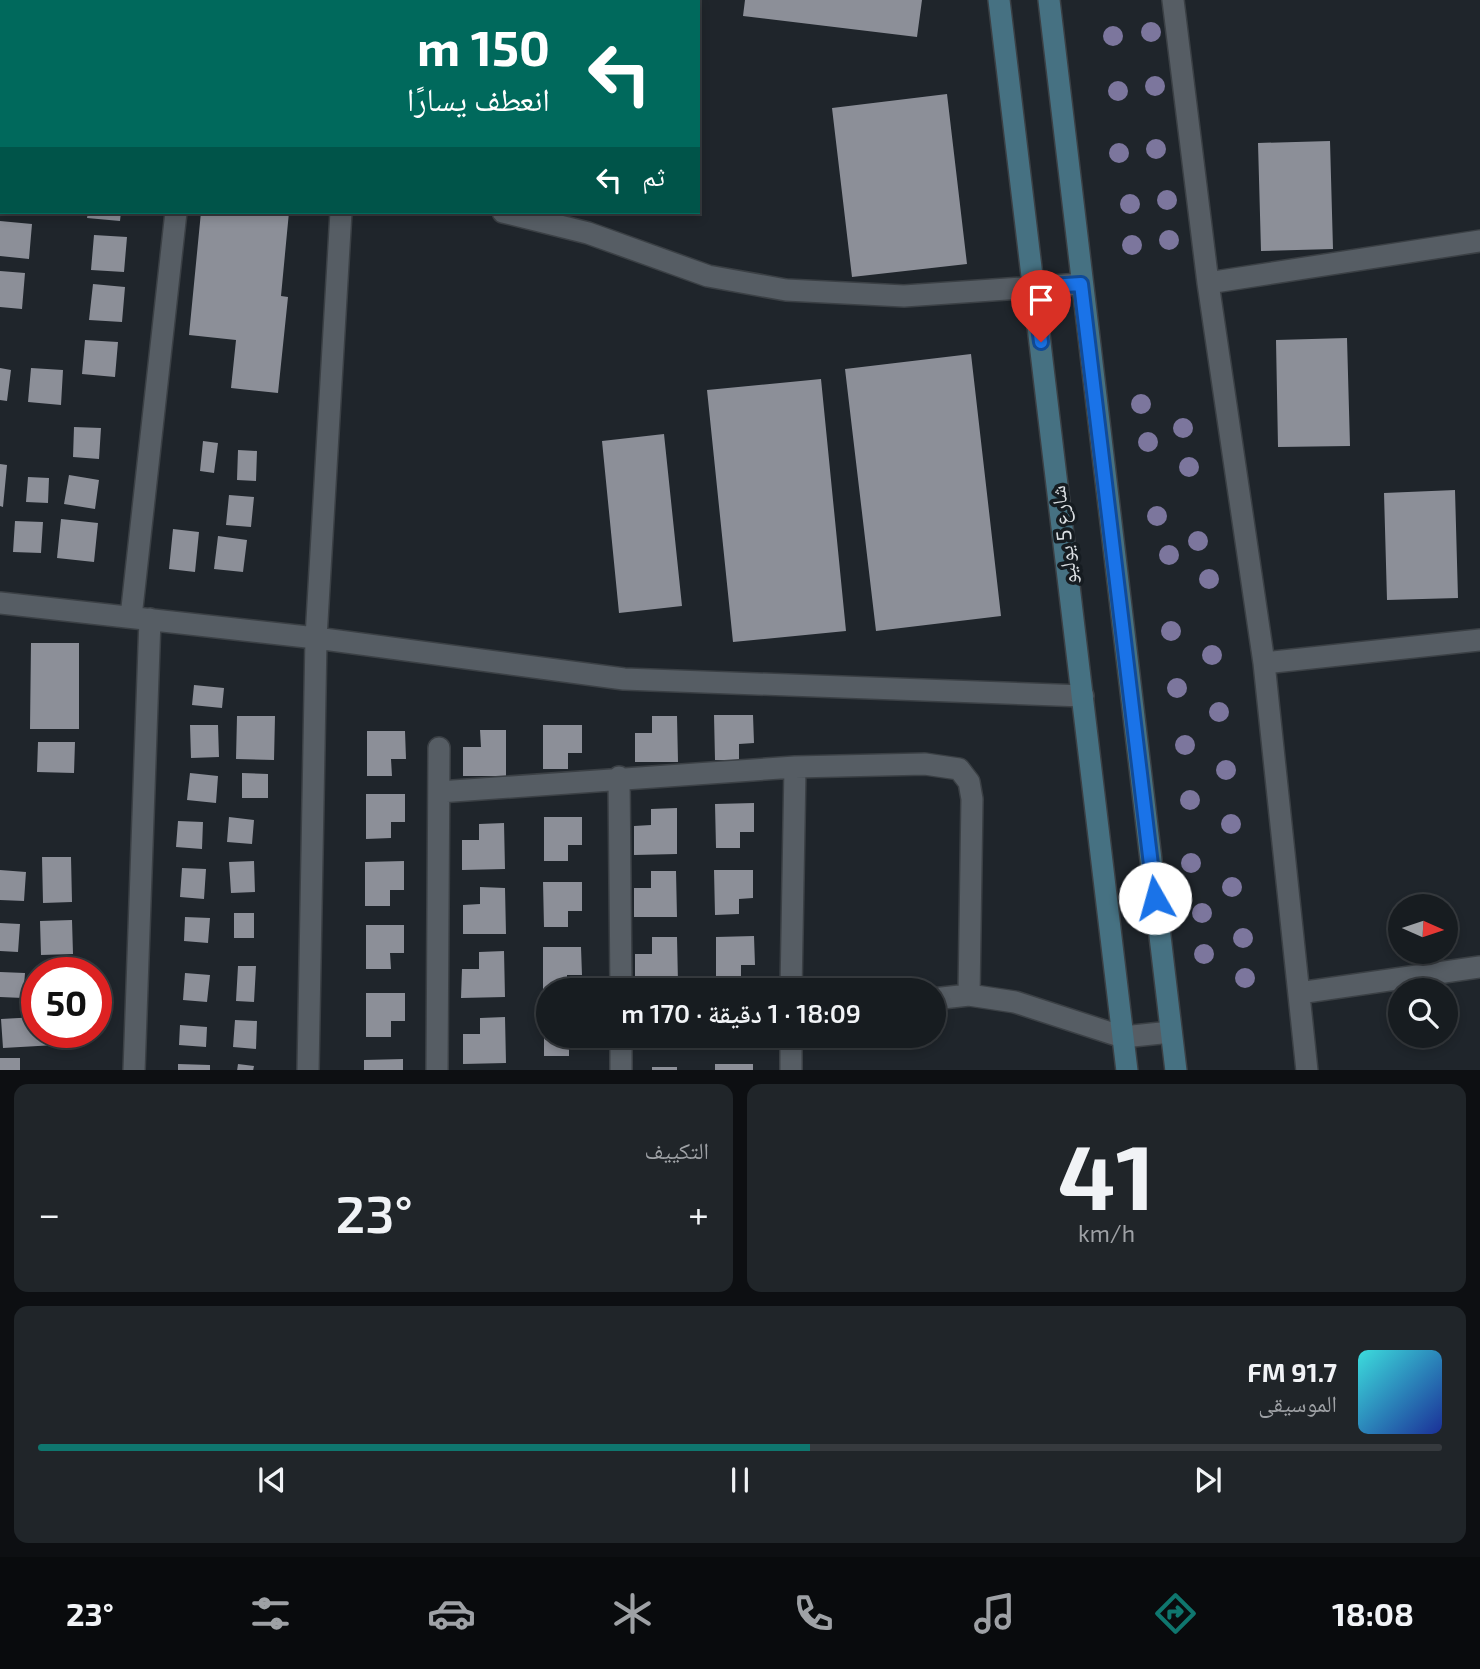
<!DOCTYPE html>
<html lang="ar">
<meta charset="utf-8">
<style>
:root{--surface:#171c20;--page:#202529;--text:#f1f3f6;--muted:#9ea1a5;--line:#363a3e;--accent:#0f766e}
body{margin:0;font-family:"Exo 2","Noto Naskh Arabic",sans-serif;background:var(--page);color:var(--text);direction:rtl;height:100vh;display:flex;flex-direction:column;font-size:26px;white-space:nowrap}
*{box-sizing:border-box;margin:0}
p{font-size:23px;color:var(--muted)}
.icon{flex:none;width:38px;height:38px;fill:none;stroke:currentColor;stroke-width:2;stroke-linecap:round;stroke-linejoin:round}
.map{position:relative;height:1070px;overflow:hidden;direction:ltr}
.details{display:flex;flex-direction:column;gap:14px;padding:14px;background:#0d0f12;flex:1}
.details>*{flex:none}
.hud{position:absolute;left:0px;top:0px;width:700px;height:214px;box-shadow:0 4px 10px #0003,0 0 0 2px var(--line);direction:rtl;background:#00695c;color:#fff;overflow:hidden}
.needle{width:46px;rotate:93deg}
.tools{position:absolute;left:1388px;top:894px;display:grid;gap:14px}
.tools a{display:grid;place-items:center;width:70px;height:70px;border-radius:50%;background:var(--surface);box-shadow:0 4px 10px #0003,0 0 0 2px var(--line);font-size:35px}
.speed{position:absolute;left:21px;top:957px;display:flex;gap:14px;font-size:35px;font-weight:700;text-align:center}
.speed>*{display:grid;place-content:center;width:91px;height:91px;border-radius:50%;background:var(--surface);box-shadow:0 4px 10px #0003,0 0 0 2px var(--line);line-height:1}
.speed .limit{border:10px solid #d22;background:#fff;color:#111}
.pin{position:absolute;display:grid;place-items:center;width:60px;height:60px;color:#fff;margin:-72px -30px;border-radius:50% 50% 50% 0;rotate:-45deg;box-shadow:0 0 7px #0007}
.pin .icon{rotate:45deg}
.me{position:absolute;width:77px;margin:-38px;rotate:353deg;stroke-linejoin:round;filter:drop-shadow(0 0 5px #0008)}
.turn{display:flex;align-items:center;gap:24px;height:147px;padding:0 35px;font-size:32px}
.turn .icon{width:91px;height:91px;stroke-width:2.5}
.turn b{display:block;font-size:49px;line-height:60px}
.then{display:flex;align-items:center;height:66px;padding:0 35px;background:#0003;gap:14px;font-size:26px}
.big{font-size:52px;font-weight:600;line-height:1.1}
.details .tile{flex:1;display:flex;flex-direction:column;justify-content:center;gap:10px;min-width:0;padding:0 24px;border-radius:14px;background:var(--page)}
.details .dial{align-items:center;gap:0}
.dial b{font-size:91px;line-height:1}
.song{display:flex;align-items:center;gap:21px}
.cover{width:84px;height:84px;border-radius:10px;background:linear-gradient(135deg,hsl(180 70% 55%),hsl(230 70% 35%))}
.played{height:7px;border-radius:4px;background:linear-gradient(90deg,var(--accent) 55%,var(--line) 55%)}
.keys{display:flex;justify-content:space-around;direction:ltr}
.heat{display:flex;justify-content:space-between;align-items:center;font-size:38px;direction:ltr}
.details .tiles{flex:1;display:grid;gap:14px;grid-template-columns:1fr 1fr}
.tile:last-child{grid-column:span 2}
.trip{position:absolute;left:536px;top:978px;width:410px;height:70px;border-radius:35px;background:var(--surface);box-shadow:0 4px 10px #0003,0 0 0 2px var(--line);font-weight:600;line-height:70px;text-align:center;direction:rtl}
.dock{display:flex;height:112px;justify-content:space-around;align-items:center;background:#090b0d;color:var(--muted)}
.dock .icon{width:49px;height:49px}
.dock .on{color:var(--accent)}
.dock b{font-size:32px;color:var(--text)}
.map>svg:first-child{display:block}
.building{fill:#8c8f98}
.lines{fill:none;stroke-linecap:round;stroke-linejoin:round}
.minor-casing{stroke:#3b4045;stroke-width:24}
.secondary-casing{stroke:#3b4045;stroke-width:24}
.minor{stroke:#565d64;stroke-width:21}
.secondary{stroke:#467182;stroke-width:21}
.tree{fill:#7c769d}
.route-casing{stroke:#114b97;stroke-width:18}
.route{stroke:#1a73e8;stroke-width:12}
.labels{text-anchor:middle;stroke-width:7;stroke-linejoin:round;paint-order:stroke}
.street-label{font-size:21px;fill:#dbdfe3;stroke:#161c21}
</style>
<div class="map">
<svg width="1480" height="1071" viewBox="0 0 1480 1071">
<rect width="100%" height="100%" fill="#1f252b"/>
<!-- building -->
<path class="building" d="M 745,0 L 922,0 L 917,37 L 743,16 Z
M 947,94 L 967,264 L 852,277 L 832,108 Z
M 1330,141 L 1333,249 L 1261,251 L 1258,143 Z
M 88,212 L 121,212 L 120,221 L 87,218 Z
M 201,212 L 289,212 L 281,296 L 288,297 L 278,393 L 231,388 L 236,340 L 189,335 Z
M 0,221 L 32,224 L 29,259 L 0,256 Z
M 94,235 L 127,237 L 124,272 L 91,270 Z
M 0,271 L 25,273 L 22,309 L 0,307 Z
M 93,284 L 125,287 L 122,322 L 89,320 Z
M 1347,338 L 1350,446 L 1278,447 L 1276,340 Z
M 85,340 L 118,342 L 115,377 L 82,374 Z
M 971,354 L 1001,616 L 876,631 L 845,369 Z
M 0,368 L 11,370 L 7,401 L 0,400 Z
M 31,368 L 63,370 L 61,405 L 28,402 Z
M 821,379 L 846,631 L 733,642 L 707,390 Z
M 74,427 L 101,428 L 99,459 L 73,457 Z
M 664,434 L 682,606 L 619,613 L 602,441 Z
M 203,441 L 218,443 L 214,473 L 200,471 Z
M 238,450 L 257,451 L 256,481 L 237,480 Z
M 0,464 L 7,465 L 3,507 L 0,506 Z
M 69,475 L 99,480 L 95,509 L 64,504 Z
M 28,477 L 49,478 L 48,503 L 26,502 Z
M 1455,490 L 1458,598 L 1387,600 L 1384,493 Z
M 229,495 L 254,497 L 251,527 L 226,525 Z
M 61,519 L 98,523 L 94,562 L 57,558 Z
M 15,521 L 43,522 L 41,553 L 13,552 Z
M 173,529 L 199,532 L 195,572 L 169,569 Z
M 218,536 L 247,540 L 243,572 L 214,569 Z
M 31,643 L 79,643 L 79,729 L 30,729 Z
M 194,685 L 224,688 L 222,708 L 192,705 Z
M 714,715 L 753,715 L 754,743 L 739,744 L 739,760 L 715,760 Z
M 237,716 L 275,716 L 274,760 L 236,759 Z
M 652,716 L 677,716 L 678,762 L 635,762 L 635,733 L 652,733 Z
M 190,725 L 218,725 L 219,757 L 191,758 Z
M 543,725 L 582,725 L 582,753 L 568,753 L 568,769 L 543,769 Z
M 480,730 L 506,730 L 506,776 L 463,776 L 463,747 L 481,747 Z
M 367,731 L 405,731 L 406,759 L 391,759 L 392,776 L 367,776 Z
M 38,742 L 75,742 L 74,773 L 37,772 Z
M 190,773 L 218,776 L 216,803 L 187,800 Z
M 242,773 L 268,774 L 268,798 L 242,798 Z
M 366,794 L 405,794 L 405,822 L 391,822 L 391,838 L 366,839 Z
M 754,803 L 754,832 L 740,832 L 740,848 L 716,848 L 715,804 Z
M 677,808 L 677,854 L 634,855 L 634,826 L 651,825 L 651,809 Z
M 229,817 L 254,820 L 252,844 L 227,842 Z
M 544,817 L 582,817 L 582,845 L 568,845 L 568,861 L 544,861 Z
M 178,821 L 203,822 L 202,849 L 176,847 Z
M 504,823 L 505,869 L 462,870 L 462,840 L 479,840 L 479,824 Z
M 42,857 L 71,857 L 72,902 L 43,903 Z
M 254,861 L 255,892 L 231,893 L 229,862 Z
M 404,861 L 404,890 L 390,890 L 390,906 L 365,906 L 365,862 Z
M 182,868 L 206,869 L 204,899 L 180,897 Z
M 0,870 L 26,872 L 24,901 L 0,900 Z
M 714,870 L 753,870 L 753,898 L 739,899 L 739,914 L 715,915 Z
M 651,871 L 676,871 L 677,917 L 634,917 L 634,888 L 651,888 Z
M 543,882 L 582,882 L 582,911 L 568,911 L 568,927 L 544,927 Z
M 480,887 L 505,888 L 506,934 L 463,934 L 463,905 L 480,904 Z
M 234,913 L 254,913 L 254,938 L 234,938 Z
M 185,917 L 210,918 L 208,943 L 184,941 Z
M 72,920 L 73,954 L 41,955 L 40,921 Z
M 0,923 L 20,924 L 18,952 L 0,951 Z
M 366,925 L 404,925 L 404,953 L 390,953 L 391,969 L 366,969 Z
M 754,936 L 755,965 L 741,965 L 741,981 L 716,981 L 716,937 Z
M 652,937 L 677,937 L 678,983 L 635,983 L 635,954 L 652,954 Z
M 543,947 L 581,947 L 582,975 L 567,975 L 567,990 L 543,991 Z
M 504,951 L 505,997 L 461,998 L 462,969 L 479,969 L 479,952 Z
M 44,966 L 74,966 L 74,973 L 44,973 Z
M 238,966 L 256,966 L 254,1002 L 236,1001 Z
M 0,972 L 25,973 L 23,998 L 0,997 Z
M 185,973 L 210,975 L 207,1002 L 183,1000 Z
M 366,993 L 405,993 L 405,1021 L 391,1021 L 391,1037 L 366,1037 Z
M 544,1012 L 548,1012 L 548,1036 L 583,1036 L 583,1040 L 569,1040 L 569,1056 L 544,1056 Z
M 37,1017 L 37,1032 L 72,1032 L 73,1044 L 3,1048 L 1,1019 Z
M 505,1017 L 506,1063 L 463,1064 L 463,1034 L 480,1034 L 480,1018 Z
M 235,1020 L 257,1021 L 256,1049 L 233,1047 Z
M 180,1025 L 207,1027 L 206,1047 L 179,1045 Z
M 634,1036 L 677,1036 L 677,1048 L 635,1049 Z
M 716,1036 L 741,1036 L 741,1043 L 716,1043 Z
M 0,1058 L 20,1058 L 20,1071 L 0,1071 Z
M 403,1059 L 403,1071 L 364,1071 L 364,1060 Z
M 178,1064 L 210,1065 L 210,1071 L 178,1071 Z
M 238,1064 L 254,1066 L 253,1071 L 237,1071 Z
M 715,1064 L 753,1064 L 753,1071 L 715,1071 Z
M 652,1067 L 677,1067 L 677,1071 L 652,1071 Z"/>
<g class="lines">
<!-- minor casing -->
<g class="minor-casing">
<path id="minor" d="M 1173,0 L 1208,283 L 1264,663 L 1307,1071
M 148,2 L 148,0
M 351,2 L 351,0
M 0,60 L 2,60
M 503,212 L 588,233 L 708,276 L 786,290 L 904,296 L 1081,284
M 1208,283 L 1480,241
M 0,603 L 316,638 L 624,679 L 1083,696
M 131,617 L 176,212
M 1264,663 L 1480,640
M 619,777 L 621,990
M 439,792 L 795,767 L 925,764 L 959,769 L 969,782 L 972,799 L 969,995
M 791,990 L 795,767
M 1299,993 L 1480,967
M 933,999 L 969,995 L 1015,1002 L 1123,1037 L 1171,1032
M 621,1036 L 621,1071
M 791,1036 L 791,1071
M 134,1071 L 150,619
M 308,1071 L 316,638 L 341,212
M 437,1071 L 439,748"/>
</g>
<!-- secondary casing -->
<g class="secondary-casing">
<path id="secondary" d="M 999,0 L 1127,1071
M 1049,0 L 1176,1071"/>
</g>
<!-- minor -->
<use href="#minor" class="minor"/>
<!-- secondary -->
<use href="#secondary" class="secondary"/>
</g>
<!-- trees -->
<g class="tree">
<circle cx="1151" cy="32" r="10"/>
<circle cx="1113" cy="36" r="10"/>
<circle cx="1155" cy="86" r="10"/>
<circle cx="1118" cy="91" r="10"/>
<circle cx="1156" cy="149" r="10"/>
<circle cx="1119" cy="153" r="10"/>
<circle cx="1167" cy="200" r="10"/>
<circle cx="1130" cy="204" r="10"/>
<circle cx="1169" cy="240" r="10"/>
<circle cx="1132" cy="245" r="10"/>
<circle cx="1141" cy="404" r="10"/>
<circle cx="1183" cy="428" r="10"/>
<circle cx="1148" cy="442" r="10"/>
<circle cx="1189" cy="467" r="10"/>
<circle cx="1157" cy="516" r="10"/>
<circle cx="1198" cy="541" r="10"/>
<circle cx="1169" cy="555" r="10"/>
<circle cx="1209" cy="579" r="10"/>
<circle cx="1171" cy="631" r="10"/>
<circle cx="1212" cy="655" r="10"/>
<circle cx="1177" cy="688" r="10"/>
<circle cx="1219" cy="712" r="10"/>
<circle cx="1185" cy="745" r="10"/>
<circle cx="1226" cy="770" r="10"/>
<circle cx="1190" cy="800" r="10"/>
<circle cx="1231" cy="824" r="10"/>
<circle cx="1191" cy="863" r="10"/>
<circle cx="1232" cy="887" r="10"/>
<circle cx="1202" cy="913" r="10"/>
<circle cx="1243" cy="938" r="10"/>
<circle cx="1204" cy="954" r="10"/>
<circle cx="1245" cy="978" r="10"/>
</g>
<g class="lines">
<!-- route casing -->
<g class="route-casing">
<path id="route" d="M 1041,342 L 1034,287 L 1081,284 L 1155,898"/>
</g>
<!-- route -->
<use href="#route" class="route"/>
</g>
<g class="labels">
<!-- street labels -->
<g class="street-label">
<text transform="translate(1064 535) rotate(-97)" y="7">شارع 5 يوليو</text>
</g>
</g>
</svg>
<div class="tools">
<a><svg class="needle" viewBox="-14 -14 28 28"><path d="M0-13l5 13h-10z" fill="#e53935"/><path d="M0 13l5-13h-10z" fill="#9ea1a5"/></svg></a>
<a><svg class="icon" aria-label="search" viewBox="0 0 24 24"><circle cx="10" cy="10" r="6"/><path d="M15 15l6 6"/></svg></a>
</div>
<div class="speed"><div class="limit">50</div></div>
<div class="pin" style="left:1041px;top:342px;background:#d93025"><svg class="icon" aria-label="arrive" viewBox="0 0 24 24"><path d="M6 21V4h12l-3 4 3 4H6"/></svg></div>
<svg class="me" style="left:1155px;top:898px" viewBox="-20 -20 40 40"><circle r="19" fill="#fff"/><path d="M0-13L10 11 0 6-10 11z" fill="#1a73e8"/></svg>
<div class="trip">18:09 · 1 دقيقة · 170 m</div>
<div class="hud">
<div class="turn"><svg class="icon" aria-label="left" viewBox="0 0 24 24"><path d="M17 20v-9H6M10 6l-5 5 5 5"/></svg><div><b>150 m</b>انعطف يسارًا</div></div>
<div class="then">ثم<svg class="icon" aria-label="left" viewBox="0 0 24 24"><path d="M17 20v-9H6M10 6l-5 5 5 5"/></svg></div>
</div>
</div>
<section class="details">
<div class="tiles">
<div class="tile dial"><b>41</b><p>km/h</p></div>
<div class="tile"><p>التكييف</p>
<div class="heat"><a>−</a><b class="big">23°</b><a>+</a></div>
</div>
<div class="tile">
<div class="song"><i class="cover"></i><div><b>91.7 FM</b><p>الموسيقى</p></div></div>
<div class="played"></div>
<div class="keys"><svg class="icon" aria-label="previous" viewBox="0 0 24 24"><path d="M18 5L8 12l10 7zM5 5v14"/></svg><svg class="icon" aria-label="pause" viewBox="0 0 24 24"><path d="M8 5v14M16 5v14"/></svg><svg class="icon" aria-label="next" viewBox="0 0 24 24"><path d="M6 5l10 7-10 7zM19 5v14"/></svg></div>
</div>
</div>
</section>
<nav class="dock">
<b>18:08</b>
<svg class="icon on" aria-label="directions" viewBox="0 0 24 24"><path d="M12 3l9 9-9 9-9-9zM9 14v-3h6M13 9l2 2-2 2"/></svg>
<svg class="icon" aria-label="music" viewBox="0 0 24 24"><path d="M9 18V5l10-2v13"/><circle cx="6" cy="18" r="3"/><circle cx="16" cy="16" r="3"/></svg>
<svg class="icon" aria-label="phone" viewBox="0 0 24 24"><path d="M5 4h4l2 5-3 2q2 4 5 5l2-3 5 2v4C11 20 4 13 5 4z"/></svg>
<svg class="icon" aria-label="climate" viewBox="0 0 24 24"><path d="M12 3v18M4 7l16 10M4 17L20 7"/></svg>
<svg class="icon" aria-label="car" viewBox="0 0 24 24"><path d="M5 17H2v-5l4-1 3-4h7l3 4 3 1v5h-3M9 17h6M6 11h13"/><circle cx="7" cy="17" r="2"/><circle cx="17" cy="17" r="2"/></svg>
<svg class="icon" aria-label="filters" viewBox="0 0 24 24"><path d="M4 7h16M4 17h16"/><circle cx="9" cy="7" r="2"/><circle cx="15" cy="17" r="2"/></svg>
<b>23°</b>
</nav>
